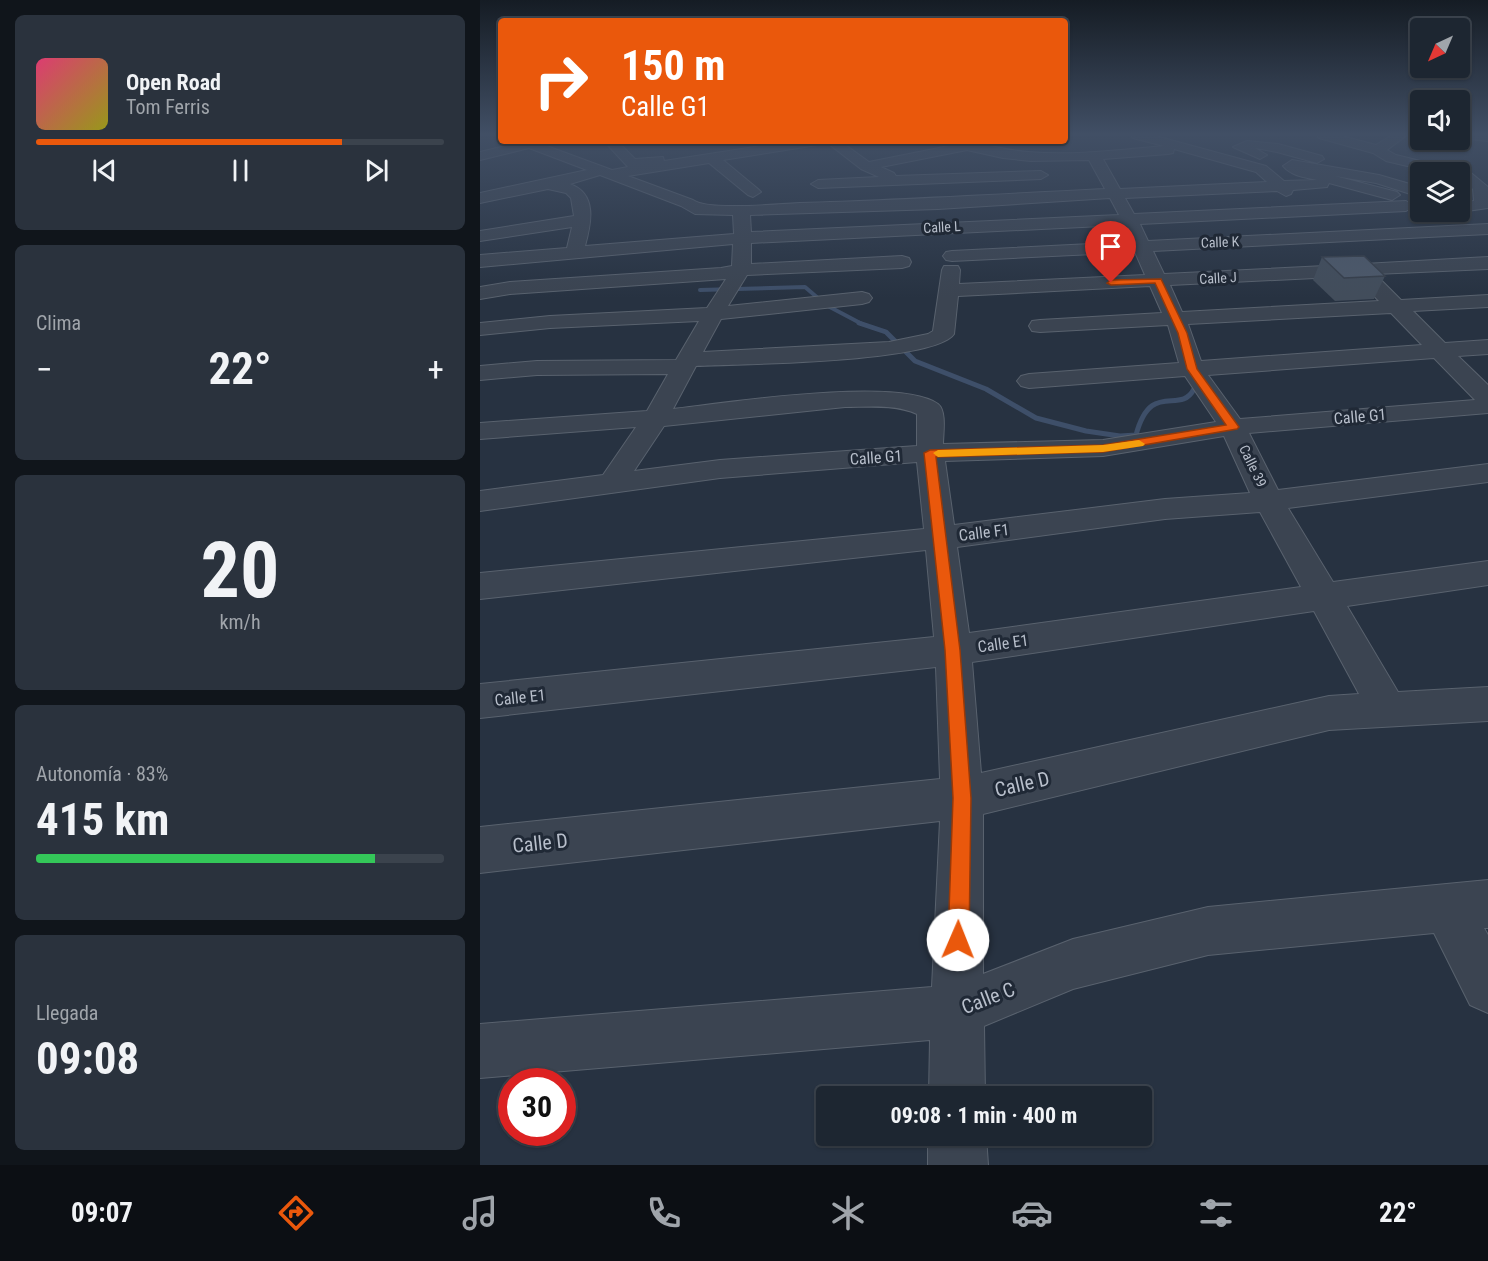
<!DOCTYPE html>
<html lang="es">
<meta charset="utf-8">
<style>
:root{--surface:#1d2631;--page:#2a323d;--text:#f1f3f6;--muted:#a0a5ab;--line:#3b434d;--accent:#ea580c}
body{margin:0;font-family:"Roboto Condensed",sans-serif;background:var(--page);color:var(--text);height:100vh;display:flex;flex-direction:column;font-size:22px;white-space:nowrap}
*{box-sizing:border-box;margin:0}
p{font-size:20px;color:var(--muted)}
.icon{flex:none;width:33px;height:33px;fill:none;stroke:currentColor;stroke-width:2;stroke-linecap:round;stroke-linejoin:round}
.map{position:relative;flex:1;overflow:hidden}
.side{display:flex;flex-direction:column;gap:15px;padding:15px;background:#10151b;width:480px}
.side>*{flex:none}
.banner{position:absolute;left:18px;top:18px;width:570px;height:126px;border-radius:6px;box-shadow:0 2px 4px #0004,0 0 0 2px var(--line);background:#ea580c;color:#fff;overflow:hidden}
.needle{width:39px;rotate:224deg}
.buttons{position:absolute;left:930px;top:18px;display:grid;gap:12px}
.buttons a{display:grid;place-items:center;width:60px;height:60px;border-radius:6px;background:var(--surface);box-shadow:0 2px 4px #0004,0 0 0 2px var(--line);font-size:30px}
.speed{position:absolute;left:18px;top:1068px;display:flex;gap:12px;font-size:30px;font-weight:700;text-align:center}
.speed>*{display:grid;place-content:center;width:78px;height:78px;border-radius:50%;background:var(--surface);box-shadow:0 2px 4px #0004,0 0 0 2px var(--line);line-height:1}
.speed .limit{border:9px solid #d22;background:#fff;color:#111}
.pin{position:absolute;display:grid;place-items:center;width:51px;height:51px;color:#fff;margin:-62px -26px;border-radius:50% 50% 50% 0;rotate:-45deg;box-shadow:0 0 6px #0007}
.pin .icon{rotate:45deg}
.me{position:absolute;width:66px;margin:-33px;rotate:1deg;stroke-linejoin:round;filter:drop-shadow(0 0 4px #0008)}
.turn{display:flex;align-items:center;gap:21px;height:126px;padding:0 24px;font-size:27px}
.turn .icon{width:78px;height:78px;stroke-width:2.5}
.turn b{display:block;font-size:42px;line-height:51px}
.big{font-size:45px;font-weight:700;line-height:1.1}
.side .tile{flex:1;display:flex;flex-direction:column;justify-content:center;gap:9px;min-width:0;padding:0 21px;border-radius:9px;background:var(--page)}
.side .dial{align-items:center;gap:0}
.dial b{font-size:78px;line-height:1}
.song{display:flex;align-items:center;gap:18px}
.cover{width:72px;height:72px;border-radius:9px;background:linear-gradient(135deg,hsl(340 70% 55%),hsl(60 70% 35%))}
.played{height:6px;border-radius:3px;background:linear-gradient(90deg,var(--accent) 75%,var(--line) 75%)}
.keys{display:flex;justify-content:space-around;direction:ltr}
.heat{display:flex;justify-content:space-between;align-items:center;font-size:33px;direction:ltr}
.charge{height:9px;border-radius:4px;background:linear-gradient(90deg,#34c759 83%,var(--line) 0)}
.trip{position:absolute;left:336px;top:1086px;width:336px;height:60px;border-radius:6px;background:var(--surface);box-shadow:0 2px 4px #0004,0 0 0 2px var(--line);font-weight:700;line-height:60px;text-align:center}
.tabs{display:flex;height:96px;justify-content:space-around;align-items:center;background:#0c0f14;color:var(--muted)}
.tabs .icon{width:42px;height:42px}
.tabs .current{color:var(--accent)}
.tabs b{font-size:27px;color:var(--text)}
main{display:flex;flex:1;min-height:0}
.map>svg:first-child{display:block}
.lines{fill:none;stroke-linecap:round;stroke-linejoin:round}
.stream-far1{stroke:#3e4f69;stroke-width:4}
.stream{stroke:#3e4f69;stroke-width:5}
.minor-casing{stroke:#59626e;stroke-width:2}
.minor{fill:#3b4451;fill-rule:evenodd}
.wall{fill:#424d5b}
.building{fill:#4d596a;stroke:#363e4a;stroke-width:1.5}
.route{fill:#ea580c;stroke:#983908;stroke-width:1.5}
.slow{fill:#f59e0b}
.labels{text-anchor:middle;stroke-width:6;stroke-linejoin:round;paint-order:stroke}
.far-street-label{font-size:14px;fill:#b8bfcb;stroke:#202936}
.street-label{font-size:16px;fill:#b8bfcb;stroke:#202936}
.near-street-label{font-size:20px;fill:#b8bfcb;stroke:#202936}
</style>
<main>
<section class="side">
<div class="tile">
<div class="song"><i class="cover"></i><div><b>Open Road</b><p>Tom Ferris</p></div></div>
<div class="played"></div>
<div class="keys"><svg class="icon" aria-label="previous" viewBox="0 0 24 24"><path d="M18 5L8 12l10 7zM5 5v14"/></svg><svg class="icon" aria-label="pause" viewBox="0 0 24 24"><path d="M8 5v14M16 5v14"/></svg><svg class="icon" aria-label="next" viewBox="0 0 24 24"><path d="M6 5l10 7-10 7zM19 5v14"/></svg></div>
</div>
<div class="tile"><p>Clima</p>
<div class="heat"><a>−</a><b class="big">22°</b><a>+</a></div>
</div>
<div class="tile dial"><b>20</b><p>km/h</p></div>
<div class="tile"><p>Autonomía · 83%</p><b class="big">415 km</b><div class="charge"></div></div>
<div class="tile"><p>Llegada</p><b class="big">09:08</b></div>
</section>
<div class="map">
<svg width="1008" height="1165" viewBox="0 0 1008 1165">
<rect width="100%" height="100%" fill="#273241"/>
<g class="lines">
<!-- stream-far1 -->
<path class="stream-far1" d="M 220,290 L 325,287 L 346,305 L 382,324"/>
<!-- stream -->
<path class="stream" d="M 379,323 L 406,332 L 435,361 L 506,389 L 556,418 L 606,431 L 640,436 L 656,435 C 671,379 700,416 714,389"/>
<!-- minor casing -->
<g class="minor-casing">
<path id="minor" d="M 651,135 L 672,135 L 786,166 L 804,181 L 837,180 C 825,177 811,176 803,166 L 812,160 L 899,175 L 940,187 L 940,197 L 896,183 L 855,176 L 917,192 L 920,195 L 912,200 L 849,183 L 847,187 L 813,190 L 811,194 L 806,196 L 797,191 L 645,198 L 654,214 L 926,201 L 934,206 L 926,211 L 660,224 L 668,241 L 1008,224 L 1008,234 L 673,251 L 684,274 L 865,265 L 863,262 L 865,258 C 874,256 878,258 884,264 L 1008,257 L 1008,269 L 895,274 L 921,300 L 1008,295 L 1008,307 L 933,311 L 965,343 L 1008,340 L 1008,354 L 978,356 L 1008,385 L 1008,413 L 769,433 L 798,490 L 1008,464 L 1008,482 L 808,508 L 853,582 L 1008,561 L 1008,585 L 867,606 L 918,692 L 1008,687 L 1008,721 L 849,730 L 503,814 L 503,974 L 593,939 L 728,907 L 1008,880 L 1008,928 L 1004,928 L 1008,935 L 1008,1013 L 990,1005 L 954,933 L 728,955 L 593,989 L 504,1026 L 505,1096 L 449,1096 L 450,1040 L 0,1078 L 0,1024 L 452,987 L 460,821 L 0,873 L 0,827 L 460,779 L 456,667 L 0,718 L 0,684 L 454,637 L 446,550 L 0,599 L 0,573 L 444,529 L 437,462 L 240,478 L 0,511 L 0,491 L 123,475 L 156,427 L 0,439 L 0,423 L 167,411 L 188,374 L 57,375 L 0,380 L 0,366 L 57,361 L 196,360 L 219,321 L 70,328 L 0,335 L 0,323 L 70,316 L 227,308 L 246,279 L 30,294 L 0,299 L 0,287 L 30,282 L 241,268 L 252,266 L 253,244 L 0,267 L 0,255 L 87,248 L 92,227 L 0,241 L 0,231 L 94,216 L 91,198 L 86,193 L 68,189 L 0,203 L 0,193 L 107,170 L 49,148 L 0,160 L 0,152 L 37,143 L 36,141 L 70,141 L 64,145 L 132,170 L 148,167 L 124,141 L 137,141 L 155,159 L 183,157 L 184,161 L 313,141 L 343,141 L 337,145 L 243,160 L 278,189 L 281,192 L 273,197 L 268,195 L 229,163 L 148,176 L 213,200 C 227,211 299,204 320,203 C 422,200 523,194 625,189 L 609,160 L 551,161 L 523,158 L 487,150 L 401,167 L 414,173 L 416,176 L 561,171 L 568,175 L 561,179 L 338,188 L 331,184 L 338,180 L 399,177 L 381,169 L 345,141 L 360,141 L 389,162 L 474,145 L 470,141 C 496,141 521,150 548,152 C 593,156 639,150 684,146 L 653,138 ZM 694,149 L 776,172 L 787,182 L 640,189 L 623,159 L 688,154 L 693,153 ZM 120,175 L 201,206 L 215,214 L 253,215 L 254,234 L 105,246 C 111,224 118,194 90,184 ZM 630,198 L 639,215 L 271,232 L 270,215 L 458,209 ZM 643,225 L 651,242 L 472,251 L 466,252 L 463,256 L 466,260 L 472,261 L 655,252 L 665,275 L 479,284 L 480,270 L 478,266 L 464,266 L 462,270 L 453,331 L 448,334 L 409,342 L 223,352 L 241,319 L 382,304 L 389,302 L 392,298 L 389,294 L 382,292 L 248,306 L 267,275 L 422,268 L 429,266 L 431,262 L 429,258 L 422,256 L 271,264 L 271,243 ZM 875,276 L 899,301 L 702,312 L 690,285 ZM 670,286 L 682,313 L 560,320 L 552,321 L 549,326 L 552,331 L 560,332 L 688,325 L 699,363 L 549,374 L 541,376 L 537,381 L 541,386 L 549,388 L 705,376 L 736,422 L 623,440 L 463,444 C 463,434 467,411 458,404 C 419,376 245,403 193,409 L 216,366 C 258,364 454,363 474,334 L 478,296 ZM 911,313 L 942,345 L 721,361 L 708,324 ZM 954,358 L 995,400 L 760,419 L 728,375 ZM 365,407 C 389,407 415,404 437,414 L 437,446 L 240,460 L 154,471 L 184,426 ZM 744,436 L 770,493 L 685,499 L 474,525 L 465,461 L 623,456 ZM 780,512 L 821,587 L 489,633 L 477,547 L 685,519 ZM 834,611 L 879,694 L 849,696 L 501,773 L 492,662 Z
M 837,135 L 858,135 L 896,145 L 912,135 L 927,135 L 907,150 L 916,155 L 973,169 L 975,172 L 953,172 L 906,161 L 893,153 L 839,138 Z
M 983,135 L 1008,135 L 1008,141 L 989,139 Z
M 767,141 L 798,144 L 842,156 L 844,159 L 837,163 L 797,152 L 775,148 L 787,155 L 780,159 L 753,147 Z
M 986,172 L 991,173 L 1008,187 L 1008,208 L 980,212 L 979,212 L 980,202 L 994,201 L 993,189 L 980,177 L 981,173 Z
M 448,1136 L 506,1136 L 508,1165 L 448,1165 Z"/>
</g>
<!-- minor -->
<use href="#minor" class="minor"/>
</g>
<!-- wall -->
<path class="wall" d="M 842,257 L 905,276 L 894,299 L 855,301 L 833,280 Z"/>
<!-- building -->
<path class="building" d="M 884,256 L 905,276 L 864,278 L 842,257 Z"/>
<!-- sky -->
<linearGradient id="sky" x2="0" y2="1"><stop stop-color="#151c24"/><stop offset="0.45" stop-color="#414f65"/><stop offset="1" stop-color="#414f65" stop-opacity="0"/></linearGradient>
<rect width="1008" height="298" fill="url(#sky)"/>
<!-- route -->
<path class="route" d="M 681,279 L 707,333 L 717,369 L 759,427 L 757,429 L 623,452 L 456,457 L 480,650 L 491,798 L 489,940 L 486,947 L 478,950 L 471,947 L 468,940 L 473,798 L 465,650 L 444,453 L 450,450 L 623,445 L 746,425 L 707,369 L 698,333 L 675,283 L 631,285 L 627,283 L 631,280 Z"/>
<!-- slow -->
<path class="slow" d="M 659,440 L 665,444 L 663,446 L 623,452 L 458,457 L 453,453 L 458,450 L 623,445 Z"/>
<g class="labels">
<!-- far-street labels -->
<g class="far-street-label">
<text transform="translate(462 227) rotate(-3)" y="5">Calle L</text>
<text transform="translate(740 242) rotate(-2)" y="5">Calle K</text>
<text transform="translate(738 278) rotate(-3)" y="5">Calle J</text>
<text transform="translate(773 466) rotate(64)" y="5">Calle 39</text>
</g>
<!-- street labels -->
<g class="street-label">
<text transform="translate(880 416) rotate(-5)" y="6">Calle G1</text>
<text transform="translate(396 457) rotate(-4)" y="6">Calle G1</text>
<text transform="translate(504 532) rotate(-7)" y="6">Calle F1</text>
<text transform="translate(523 643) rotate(-8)" y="6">Calle E1</text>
<text transform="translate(40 697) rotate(-6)" y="6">Calle E1</text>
</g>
<!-- near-street labels -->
<g class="near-street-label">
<text transform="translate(542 784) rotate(-13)" y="7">Calle D</text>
<text transform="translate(60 843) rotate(-6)" y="7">Calle D</text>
<text transform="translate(508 998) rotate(-21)" y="7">Calle C</text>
</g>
</g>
</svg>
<div class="buttons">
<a><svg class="needle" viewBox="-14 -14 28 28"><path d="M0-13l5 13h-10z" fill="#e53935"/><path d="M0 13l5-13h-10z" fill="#a0a5ab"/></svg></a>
<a><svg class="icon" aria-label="sound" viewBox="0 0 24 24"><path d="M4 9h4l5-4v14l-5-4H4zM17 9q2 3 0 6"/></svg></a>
<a><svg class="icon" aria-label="layers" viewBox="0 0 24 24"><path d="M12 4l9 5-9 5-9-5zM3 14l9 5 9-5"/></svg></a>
</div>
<div class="speed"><div class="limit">30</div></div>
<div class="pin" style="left:631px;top:283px;background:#d93025"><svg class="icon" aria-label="arrive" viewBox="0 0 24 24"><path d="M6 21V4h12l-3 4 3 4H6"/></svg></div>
<svg class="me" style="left:478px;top:940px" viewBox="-20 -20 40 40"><circle r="19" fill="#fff"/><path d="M0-13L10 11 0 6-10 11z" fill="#ea580c"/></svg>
<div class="trip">09:08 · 1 min · 400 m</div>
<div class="banner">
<div class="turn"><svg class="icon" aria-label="right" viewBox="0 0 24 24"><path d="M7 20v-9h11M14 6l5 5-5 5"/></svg><div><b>150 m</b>Calle G1</div></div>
</div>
</div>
</main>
<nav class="tabs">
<b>09:07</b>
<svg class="icon current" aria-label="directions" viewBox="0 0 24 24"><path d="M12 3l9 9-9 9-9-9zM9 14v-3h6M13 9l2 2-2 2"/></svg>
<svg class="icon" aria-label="music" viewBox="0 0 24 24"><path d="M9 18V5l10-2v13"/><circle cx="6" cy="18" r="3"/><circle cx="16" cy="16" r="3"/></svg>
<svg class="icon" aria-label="phone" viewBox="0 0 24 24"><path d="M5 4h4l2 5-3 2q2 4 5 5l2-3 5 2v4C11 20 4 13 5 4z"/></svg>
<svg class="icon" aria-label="climate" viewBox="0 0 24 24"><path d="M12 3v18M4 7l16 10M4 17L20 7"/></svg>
<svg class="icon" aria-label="car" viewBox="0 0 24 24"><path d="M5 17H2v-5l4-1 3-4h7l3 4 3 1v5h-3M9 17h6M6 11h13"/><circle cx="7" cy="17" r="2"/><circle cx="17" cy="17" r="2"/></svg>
<svg class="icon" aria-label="filters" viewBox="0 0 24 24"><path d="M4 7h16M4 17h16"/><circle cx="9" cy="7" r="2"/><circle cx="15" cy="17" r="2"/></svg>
<b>22°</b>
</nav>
